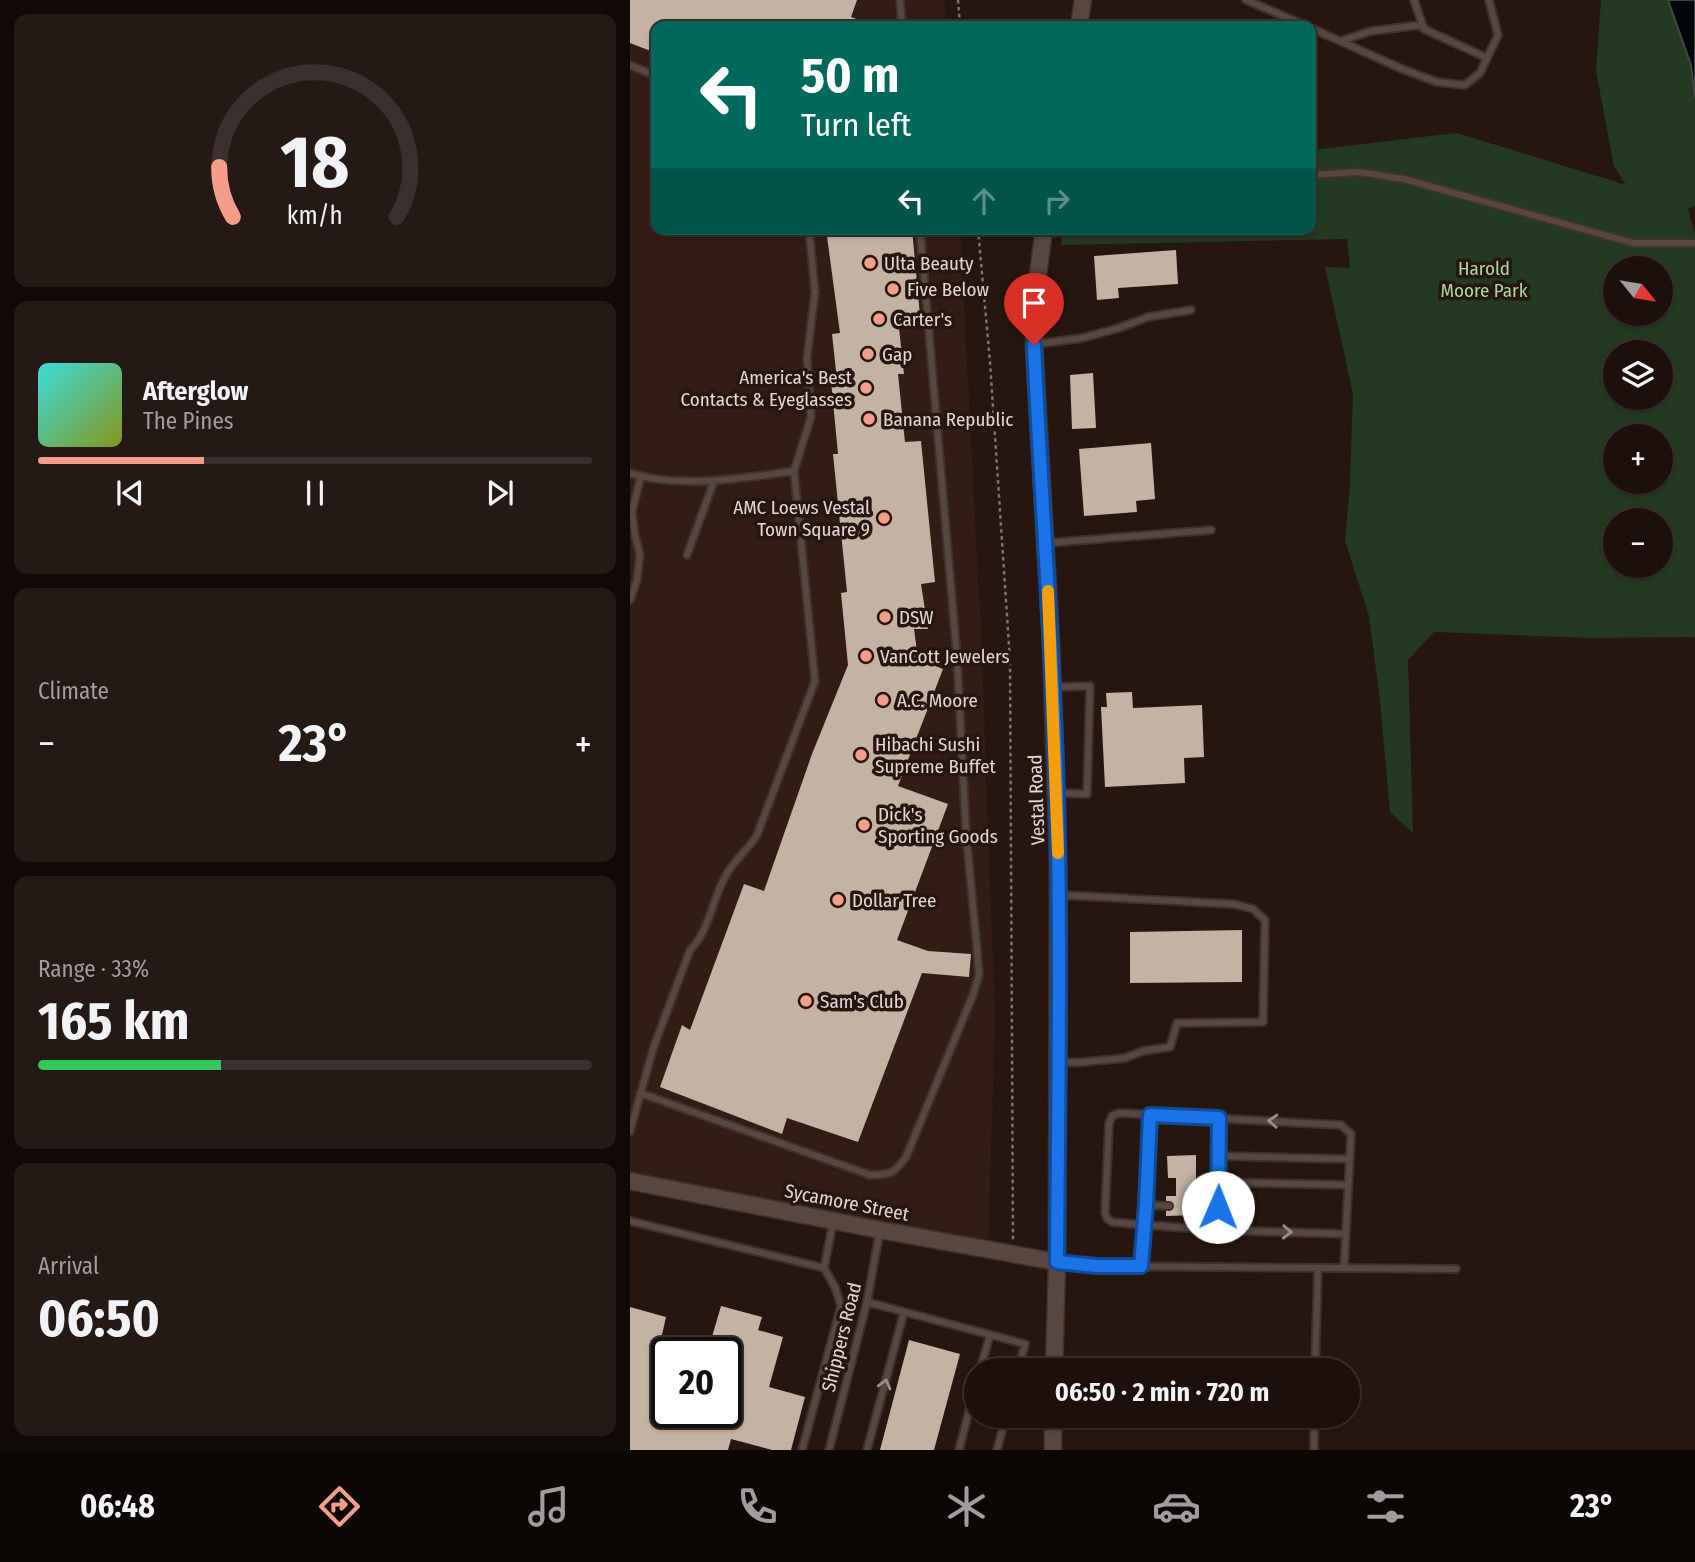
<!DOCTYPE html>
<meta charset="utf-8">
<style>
:root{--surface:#1d100c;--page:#251915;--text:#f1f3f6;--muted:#a09d9d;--line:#3b302d;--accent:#f49e8a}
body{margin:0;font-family:"Fira Sans Condensed",sans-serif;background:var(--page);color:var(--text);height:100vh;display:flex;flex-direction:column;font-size:26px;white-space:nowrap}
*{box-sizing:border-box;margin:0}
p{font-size:23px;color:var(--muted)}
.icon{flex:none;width:38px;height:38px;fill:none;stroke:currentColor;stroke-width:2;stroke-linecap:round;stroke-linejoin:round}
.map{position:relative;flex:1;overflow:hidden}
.drawer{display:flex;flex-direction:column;gap:14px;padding:14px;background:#100907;width:630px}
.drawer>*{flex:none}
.guide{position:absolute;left:21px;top:21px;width:665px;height:214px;border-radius:14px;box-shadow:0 2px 5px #0004,0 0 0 2px var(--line);background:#00695c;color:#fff;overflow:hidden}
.needle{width:46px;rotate:120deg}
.buttons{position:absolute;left:973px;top:256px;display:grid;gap:14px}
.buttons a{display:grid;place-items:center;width:70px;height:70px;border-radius:50%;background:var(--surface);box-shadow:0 2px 5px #0004,0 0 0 2px var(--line);font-size:35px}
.speed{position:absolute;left:21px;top:1337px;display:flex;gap:14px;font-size:35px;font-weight:700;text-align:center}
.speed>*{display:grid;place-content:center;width:91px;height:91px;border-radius:50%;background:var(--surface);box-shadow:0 2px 5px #0004,0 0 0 2px var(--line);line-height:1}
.speed .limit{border:4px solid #111;border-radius:10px;background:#fff;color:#111}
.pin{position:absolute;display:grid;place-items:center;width:60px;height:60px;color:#fff;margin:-72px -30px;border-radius:50% 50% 50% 0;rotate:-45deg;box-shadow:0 0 7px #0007}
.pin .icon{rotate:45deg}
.me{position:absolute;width:77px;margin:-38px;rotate:1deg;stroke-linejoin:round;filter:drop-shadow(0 0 5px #0008)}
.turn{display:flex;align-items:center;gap:24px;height:147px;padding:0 35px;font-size:32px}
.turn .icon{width:91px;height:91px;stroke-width:2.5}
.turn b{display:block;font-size:49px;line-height:60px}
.lanes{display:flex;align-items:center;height:66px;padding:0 35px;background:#0003;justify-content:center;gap:35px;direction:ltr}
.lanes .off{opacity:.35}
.big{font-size:52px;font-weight:700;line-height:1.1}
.drawer .widget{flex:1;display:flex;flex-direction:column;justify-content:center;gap:10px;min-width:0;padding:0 24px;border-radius:14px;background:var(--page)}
.drawer .dial{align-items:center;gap:0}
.dial svg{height:182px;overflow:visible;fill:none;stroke:var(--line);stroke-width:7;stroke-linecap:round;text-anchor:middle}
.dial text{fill:var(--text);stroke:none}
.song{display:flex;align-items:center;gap:21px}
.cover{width:84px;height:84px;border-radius:10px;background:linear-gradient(135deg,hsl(180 70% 55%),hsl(70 70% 35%))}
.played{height:7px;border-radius:4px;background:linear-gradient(90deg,var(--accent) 30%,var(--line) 30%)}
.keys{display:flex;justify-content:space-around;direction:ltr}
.heat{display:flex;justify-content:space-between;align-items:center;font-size:38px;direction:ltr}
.charge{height:10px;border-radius:5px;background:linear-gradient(90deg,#34c759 33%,var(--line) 0)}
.trip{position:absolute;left:334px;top:1358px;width:396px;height:70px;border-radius:35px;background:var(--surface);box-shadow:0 2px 5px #0004,0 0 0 2px var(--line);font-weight:700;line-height:70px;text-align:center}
.dock{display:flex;height:112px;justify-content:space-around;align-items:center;background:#0c0605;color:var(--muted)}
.dock .icon{width:49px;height:49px}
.dock .selected{color:var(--accent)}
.dock b{font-size:32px;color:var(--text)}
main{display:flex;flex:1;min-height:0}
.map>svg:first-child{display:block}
.built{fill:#331c14}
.green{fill:#233920;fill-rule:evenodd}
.water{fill:#000709;stroke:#444545;stroke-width:2}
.building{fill:#c4b2a3;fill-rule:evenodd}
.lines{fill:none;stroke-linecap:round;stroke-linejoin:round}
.service-casing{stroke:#3d322f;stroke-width:10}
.tertiary-casing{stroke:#3d322f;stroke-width:19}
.path{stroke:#82746e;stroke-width:2.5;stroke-dasharray:3.5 3.5;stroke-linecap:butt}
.service{stroke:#59463f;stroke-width:6}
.tertiary{stroke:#59463f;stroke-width:16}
.oneway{stroke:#9e8e88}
.route-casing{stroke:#114b97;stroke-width:18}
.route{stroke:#1a73e8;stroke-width:12}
.slow{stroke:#f59e0b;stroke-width:12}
.poi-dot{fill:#f49e8a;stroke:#271610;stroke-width:2.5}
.labels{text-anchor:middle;stroke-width:7;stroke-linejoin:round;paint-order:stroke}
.poi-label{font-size:19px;fill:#e2d7d2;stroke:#271610;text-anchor:start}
.park-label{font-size:19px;fill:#a8daa0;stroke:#271610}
.street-label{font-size:19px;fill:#e2d7d2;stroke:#271610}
</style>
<main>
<section class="drawer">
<div class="widget dial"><svg viewBox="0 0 100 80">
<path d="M14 69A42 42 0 1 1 86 69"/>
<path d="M14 69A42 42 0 0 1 8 47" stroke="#f49e8a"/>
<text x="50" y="56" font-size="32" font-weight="700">18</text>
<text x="50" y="72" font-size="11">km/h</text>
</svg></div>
<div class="widget">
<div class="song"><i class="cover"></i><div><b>Afterglow</b><p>The Pines</p></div></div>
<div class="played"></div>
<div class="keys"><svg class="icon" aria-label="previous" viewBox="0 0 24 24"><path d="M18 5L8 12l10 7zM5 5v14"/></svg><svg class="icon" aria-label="pause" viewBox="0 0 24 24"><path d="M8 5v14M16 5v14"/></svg><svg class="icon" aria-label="next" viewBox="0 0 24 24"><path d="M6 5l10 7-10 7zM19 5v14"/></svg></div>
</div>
<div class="widget"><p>Climate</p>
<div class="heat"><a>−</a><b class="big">23°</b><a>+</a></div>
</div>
<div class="widget"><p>Range · 33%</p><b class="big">165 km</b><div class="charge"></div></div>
<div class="widget"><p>Arrival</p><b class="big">06:50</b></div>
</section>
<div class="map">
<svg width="1065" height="1450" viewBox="0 0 1065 1450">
<rect width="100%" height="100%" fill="#271610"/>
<!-- built -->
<path class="built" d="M 0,0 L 314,0 L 316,26 L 26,26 L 26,229 L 330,229 L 351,632 L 365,1019 L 358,1250 L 0,1181 Z"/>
<!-- green -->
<path class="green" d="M 971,0 L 1038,0 L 1061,65 L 1065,98 L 1065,206 L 1058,209 L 1065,234 L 1065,637 L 961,638 L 804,632 L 778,660 L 783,833 L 760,812 L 750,701 L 739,616 L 715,541 L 720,485 L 723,394 L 695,267 L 720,268 L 717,239 L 431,245 L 432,229 L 681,229 L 681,150 L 827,133 L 996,185 L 984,166 L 966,71 ZM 985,268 L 1031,268 L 1031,313 L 985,313 ZM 985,352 L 1031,352 L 1031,397 L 985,397 ZM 985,436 L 1031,436 L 1031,481 L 985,481 ZM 985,520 L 1031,520 L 1031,565 L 985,565 Z"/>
<!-- water -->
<path class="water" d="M 1038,0 L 1065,0 L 1065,98 L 1061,65 Z"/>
<!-- building -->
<path class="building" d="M 0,0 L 227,0 L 221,17 L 235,22 L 233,26 L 26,26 L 26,53 L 0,43 Z
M 196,229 L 282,229 L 291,326 L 269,328 L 274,374 L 268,374 L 275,442 L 291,441 L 305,582 L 291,584 L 298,629 L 284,629 L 288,659 L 313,669 L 268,786 L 318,804 L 267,940 L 298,951 L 341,954 L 339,977 L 292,973 L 228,1142 L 157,1118 L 152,1134 L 30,1087 L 52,1025 L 60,1030 L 114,884 L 134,891 L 182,754 L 218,665 L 211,593 L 217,592 L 203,454 L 208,454 L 201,381 L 207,380 L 202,334 L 210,333 Z
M 546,250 L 548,284 L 488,288 L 489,298 L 467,300 L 464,256 Z
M 463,373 L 466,428 L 442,429 L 440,375 Z
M 521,443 L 525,499 L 506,501 L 507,512 L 454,516 L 449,449 Z
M 502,692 L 503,708 L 572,705 L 574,757 L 554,758 L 555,783 L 475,787 L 471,707 L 477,707 L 476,693 Z
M 612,930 L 612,982 L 500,983 L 500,932 Z
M 566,1155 L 566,1215 L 536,1216 L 536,1196 L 546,1196 L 546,1178 L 538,1178 L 537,1156 Z
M 91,1306 L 132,1317 L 128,1330 L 153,1337 L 139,1387 L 175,1397 L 161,1450 L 142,1450 L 101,1439 L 98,1450 L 0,1450 L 0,1307 L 36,1317 L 32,1335 L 79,1347 ZM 37,1353 L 96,1353 L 96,1412 L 37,1412 Z
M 279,1340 L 330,1354 L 304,1450 L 250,1450 Z"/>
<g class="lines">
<!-- service casing -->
<g class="service-casing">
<path id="service" d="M 270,0 L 272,26
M 616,0 L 677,26
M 784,0 L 794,29 L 857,58
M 681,28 L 772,69 L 807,82 L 835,85 L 850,73 L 868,35 L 859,0
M 711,41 L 741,31 L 791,25
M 0,65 L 26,76
M 681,175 L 728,172 L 774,179 L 1003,243 L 1065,243
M 406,344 L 452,338 L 489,328 L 518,317 L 561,310
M 0,473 C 49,489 114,478 164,471
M 417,543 L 581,530
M 57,555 L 84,481
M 0,600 L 7,580 L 10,554 L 5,535 L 2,512 L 11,476
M 425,687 L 460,686 L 457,794 L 427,793
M 429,1063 L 454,1062 L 495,1058 L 513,1051 L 540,1047 L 547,1023 L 633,1022 L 635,920 L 623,909 L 603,904 L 430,895
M 10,1093 L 240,1175 C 260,1175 265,1173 276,1157 L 343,995 L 349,975 L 347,948 L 336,832 L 327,657 L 290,229
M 520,1115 L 515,1225 L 588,1230 L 716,1234
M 0,1131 L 24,1046 L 60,950 C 80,930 82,899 96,875 C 104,860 118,850 127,835 L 185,681 L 164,471 L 181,417 L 177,358 L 185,292 L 179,229
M 589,1156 L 719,1159
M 588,1182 L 718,1185
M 516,1205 L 539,1206
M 569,1207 L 588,1207
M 0,1221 L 194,1268 L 203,1223
M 588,1230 L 589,1118
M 429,1262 L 467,1266 L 826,1269
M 511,1266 L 515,1225 L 482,1222 L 477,1218 L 475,1213 L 479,1124 L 482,1116 L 489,1113 L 711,1125 L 721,1134 L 714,1268
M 237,1302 L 395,1344 L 388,1370
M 350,1370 L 360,1335
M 685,1370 L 688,1268
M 172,1450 L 211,1306 L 205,1287 L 194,1268
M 199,1450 L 237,1302 L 250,1230
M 237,1450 L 274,1312
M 329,1450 L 346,1384
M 367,1450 L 376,1416
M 684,1450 L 684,1416"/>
</g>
<!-- tertiary casing -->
<g class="tertiary-casing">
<path id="tertiary" d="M 449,26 L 453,0
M 414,229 L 406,290 L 404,345 L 421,642 L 428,864 L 427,1262 L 424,1370
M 0,1181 L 250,1230 L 427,1262
M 423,1450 L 423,1416"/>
</g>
<!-- path -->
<path class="path" d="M 328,0 L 330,26
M 348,229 L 360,362 L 380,660 L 383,1240"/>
<!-- service -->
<use href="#service" class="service"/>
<!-- tertiary -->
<use href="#tertiary" class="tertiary"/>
</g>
<!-- one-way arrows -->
<defs><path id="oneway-chevron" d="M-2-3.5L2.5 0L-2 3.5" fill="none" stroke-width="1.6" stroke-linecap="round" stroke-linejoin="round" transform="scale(1.75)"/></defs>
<g class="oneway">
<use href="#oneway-chevron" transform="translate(643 1121) rotate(-177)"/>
<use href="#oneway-chevron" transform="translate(657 1232) rotate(2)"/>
<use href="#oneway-chevron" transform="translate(255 1384) rotate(-75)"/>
</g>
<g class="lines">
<!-- route casing -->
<g class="route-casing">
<path id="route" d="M 404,345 C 411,495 423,645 427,795 C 431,950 428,1106 427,1262 L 467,1266 L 511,1266 L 516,1205 L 520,1115 L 589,1118 L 588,1207"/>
</g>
<!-- route -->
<use href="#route" class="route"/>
<!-- slow -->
<path class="slow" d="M 418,591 L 428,853"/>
</g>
<!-- markers -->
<g class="poi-dot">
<circle cx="240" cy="263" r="7"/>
<circle cx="263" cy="289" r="7"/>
<circle cx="249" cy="319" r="7"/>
<circle cx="238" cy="354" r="7"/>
<circle cx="236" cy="388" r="7"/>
<circle cx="239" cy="419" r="7"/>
<circle cx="254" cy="518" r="7"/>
<circle cx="255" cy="617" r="7"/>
<circle cx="236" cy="656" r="7"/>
<circle cx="253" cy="700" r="7"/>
<circle cx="231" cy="755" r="7"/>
<circle cx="234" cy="825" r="7"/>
<circle cx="208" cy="900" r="7"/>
<circle cx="176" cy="1001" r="7"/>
</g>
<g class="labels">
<!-- poi labels -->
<g class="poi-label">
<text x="254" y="270">Ulta Beauty</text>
<text x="277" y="296">Five Below</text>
<text x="263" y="326">Carter's</text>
<text x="252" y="361">Gap</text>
<text x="222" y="384" text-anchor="end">America's Best<tspan x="222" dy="22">Contacts &amp; Eyeglasses</tspan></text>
<text x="253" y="426">Banana Republic</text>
<text x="240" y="514" text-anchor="end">AMC Loews Vestal<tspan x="240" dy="22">Town Square 9</tspan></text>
<text x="269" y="624">DSW</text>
<text x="250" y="663">VanCott Jewelers</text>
<text x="267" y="707">A.C. Moore</text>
<text x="245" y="751">Hibachi Sushi<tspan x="245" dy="22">Supreme Buffet</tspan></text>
<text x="248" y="821">Dick's<tspan x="248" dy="22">Sporting Goods</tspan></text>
<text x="222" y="907">Dollar Tree</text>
<text x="190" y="1008">Sam's Club</text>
</g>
<!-- park labels -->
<g class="park-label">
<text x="854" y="275">Harold<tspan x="854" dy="22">Moore Park</tspan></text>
</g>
<!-- street labels -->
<g class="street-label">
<text transform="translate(406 800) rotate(-92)" y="7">Vestal Road</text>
<text transform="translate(217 1202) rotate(11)" y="7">Sycamore Street</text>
<text transform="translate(211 1337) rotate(-76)" y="7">Shippers Road</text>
</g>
</g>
</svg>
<div class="buttons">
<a><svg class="needle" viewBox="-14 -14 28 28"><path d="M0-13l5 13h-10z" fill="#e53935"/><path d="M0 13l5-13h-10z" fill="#a09d9d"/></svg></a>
<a><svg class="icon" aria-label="layers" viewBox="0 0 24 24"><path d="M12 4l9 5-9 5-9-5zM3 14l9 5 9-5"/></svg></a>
<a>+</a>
<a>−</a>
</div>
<div class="speed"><div class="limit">20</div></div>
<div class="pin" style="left:404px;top:345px;background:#d93025"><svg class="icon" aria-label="arrive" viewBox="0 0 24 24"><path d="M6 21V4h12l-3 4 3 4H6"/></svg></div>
<svg class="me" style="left:588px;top:1207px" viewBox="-20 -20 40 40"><circle r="19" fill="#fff"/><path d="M0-13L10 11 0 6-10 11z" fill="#1a73e8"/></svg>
<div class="trip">06:50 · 2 min · 720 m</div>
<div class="guide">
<div class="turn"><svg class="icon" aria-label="left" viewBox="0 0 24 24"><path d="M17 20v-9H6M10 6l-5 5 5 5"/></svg><div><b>50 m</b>Turn left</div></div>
<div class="lanes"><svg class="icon" aria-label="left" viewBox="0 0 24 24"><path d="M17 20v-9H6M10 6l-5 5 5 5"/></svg><svg class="icon off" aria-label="ahead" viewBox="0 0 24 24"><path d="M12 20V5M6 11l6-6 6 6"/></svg><svg class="icon off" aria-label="right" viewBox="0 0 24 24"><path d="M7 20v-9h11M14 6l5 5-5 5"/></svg></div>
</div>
</div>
</main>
<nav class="dock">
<b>06:48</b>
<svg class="icon selected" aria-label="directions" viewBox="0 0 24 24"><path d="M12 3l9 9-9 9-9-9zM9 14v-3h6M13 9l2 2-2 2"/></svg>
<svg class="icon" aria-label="music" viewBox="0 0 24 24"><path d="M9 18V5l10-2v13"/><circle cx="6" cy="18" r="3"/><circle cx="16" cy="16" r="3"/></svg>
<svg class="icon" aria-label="phone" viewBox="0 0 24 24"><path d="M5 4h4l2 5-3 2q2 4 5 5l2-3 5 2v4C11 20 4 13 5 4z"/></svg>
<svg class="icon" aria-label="climate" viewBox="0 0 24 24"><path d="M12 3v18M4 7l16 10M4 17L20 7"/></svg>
<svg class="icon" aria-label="car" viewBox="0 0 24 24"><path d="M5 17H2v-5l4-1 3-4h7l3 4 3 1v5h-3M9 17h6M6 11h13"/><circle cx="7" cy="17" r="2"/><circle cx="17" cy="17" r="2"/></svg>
<svg class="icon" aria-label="filters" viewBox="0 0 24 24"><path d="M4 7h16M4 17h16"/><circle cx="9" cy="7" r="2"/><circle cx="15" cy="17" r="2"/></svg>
<b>23°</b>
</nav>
